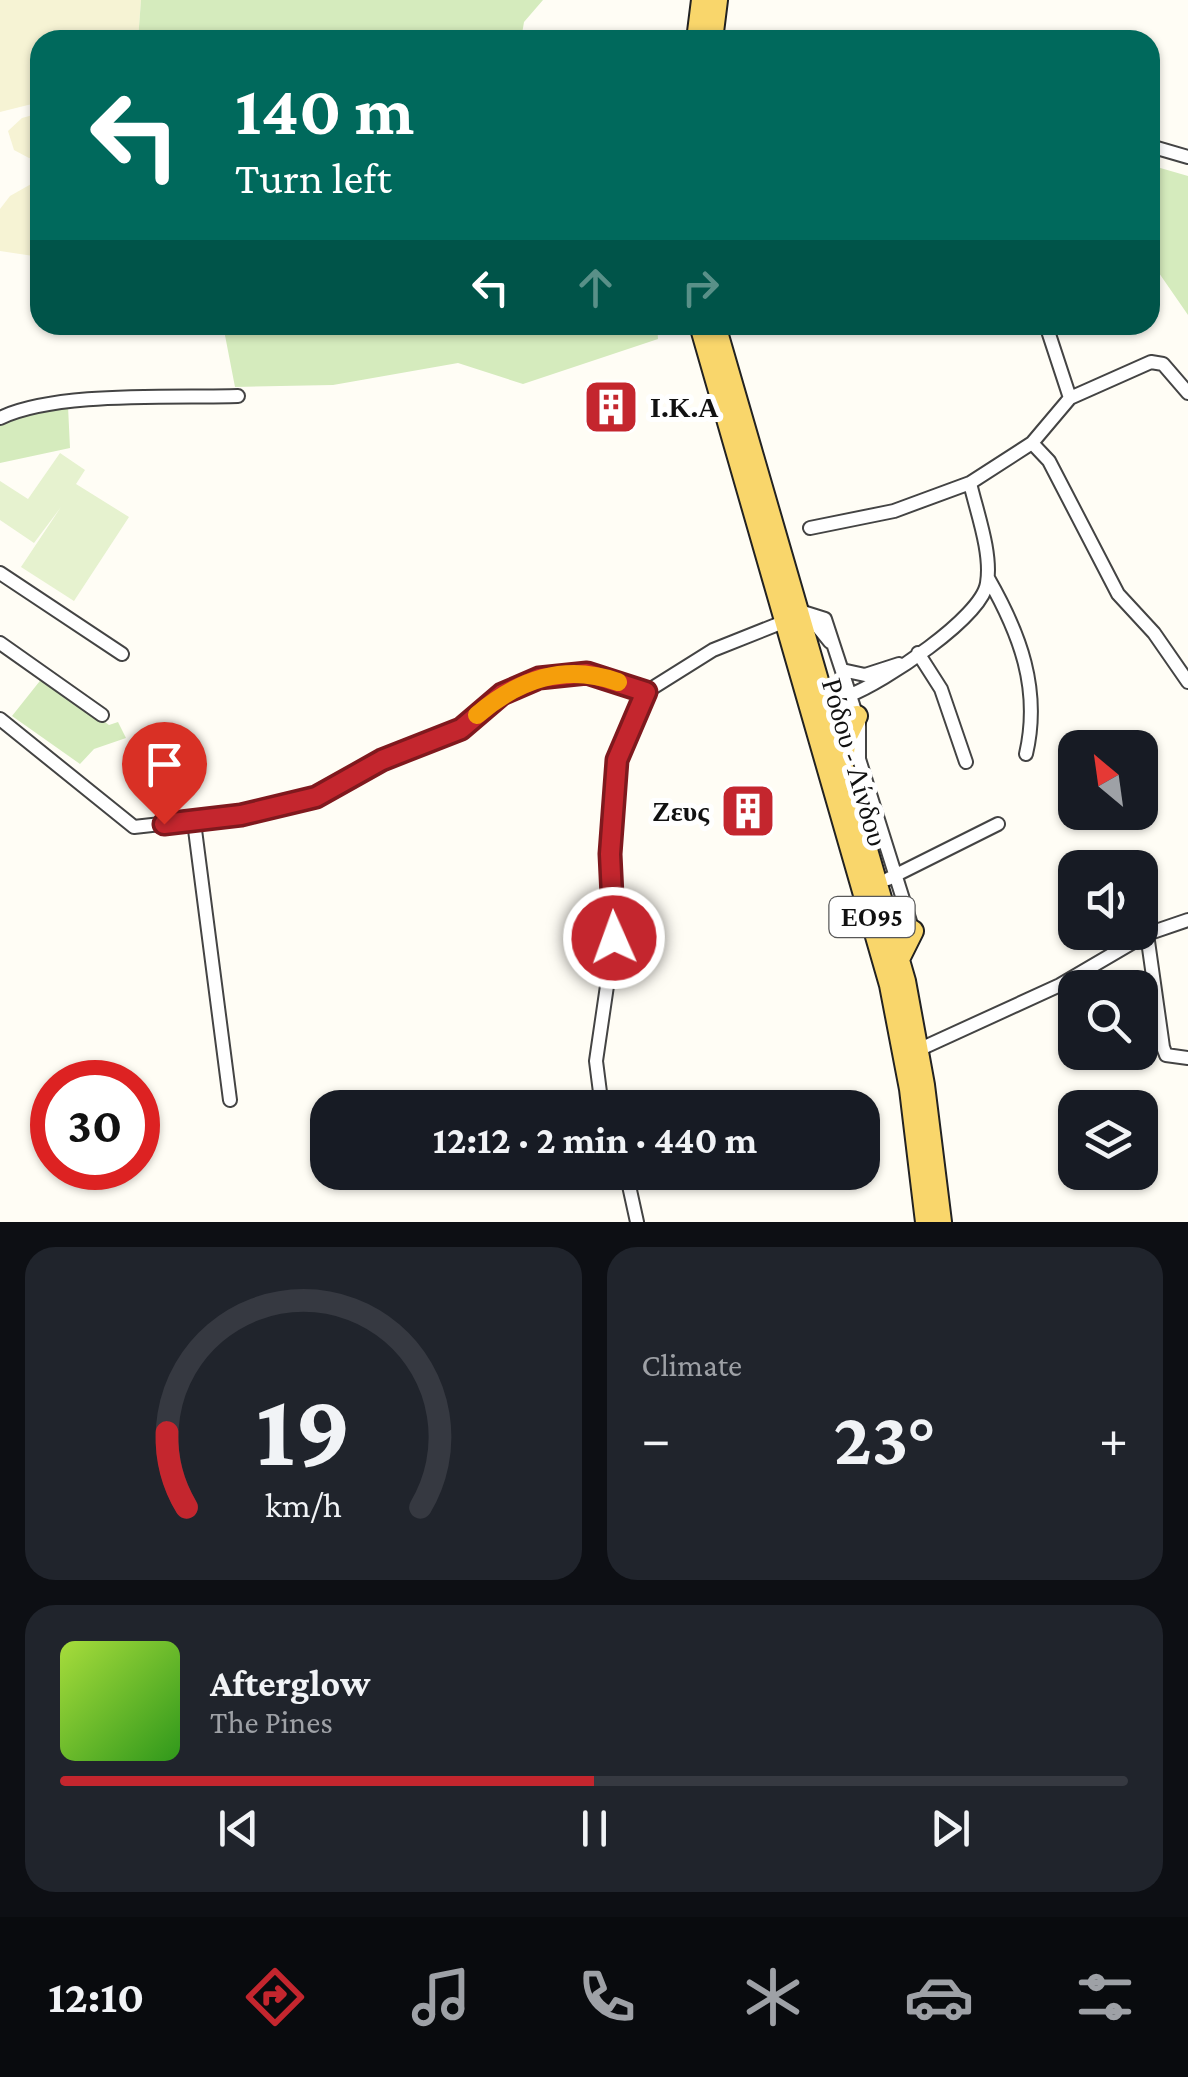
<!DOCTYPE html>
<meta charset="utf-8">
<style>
:root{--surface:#171b24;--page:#20242c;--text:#f1f3f6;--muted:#9ea1a6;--line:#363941;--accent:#c4262e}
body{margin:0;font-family:"Crimson Pro",serif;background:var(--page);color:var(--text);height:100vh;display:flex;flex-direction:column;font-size:38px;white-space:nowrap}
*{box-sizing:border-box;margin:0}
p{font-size:32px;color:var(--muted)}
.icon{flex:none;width:55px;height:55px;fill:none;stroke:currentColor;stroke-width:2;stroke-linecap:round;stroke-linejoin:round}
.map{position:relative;height:1222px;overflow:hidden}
.panel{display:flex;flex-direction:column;gap:25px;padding:25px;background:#0d0f14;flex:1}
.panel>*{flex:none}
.banner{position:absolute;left:30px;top:30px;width:1130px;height:305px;border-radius:30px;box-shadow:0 2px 8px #0004;background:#00695c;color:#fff;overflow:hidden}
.needle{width:65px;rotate:331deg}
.fabs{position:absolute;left:1058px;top:730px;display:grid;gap:20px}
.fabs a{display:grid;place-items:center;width:100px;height:100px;border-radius:20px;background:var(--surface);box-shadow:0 2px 8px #0004;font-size:50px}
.speed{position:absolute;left:30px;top:1060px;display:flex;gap:20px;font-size:50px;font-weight:700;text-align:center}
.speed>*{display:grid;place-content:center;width:130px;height:130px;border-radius:50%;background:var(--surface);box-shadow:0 2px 8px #0004;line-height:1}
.speed .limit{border:15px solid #d22;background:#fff;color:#111}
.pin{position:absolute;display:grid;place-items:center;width:85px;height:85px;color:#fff;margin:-102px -42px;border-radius:50% 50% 50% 0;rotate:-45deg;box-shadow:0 0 10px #0007}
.pin .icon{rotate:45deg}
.me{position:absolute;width:110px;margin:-55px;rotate:358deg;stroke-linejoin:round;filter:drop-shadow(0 0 8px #0008)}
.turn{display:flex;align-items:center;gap:35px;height:210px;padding:0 40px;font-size:45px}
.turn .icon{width:130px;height:130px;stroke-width:2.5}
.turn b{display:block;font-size:70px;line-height:85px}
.lanes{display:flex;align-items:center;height:95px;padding:0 40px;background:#0003;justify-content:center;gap:50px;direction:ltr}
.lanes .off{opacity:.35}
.big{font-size:75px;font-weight:700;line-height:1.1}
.panel .card{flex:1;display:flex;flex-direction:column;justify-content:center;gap:15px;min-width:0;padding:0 35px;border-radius:30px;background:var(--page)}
.panel .dial{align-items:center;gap:0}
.dial svg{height:260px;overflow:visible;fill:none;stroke:var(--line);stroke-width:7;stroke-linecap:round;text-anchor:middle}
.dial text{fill:var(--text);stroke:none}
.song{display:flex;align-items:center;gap:30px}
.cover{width:120px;height:120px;border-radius:15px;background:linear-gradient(135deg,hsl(80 70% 55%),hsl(110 70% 35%))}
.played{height:10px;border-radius:5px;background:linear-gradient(90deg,var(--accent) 50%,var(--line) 50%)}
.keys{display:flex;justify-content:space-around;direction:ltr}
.heat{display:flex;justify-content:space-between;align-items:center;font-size:55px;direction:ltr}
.panel .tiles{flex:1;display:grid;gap:25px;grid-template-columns:1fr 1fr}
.card:last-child{grid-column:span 2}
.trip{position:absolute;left:310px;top:1090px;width:570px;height:100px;border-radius:30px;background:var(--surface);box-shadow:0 2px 8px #0004;font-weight:700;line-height:100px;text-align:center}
.menu{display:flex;height:160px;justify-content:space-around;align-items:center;background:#090b0e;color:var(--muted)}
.menu .icon{width:70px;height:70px}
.menu .on{color:var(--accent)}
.menu b{font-size:45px;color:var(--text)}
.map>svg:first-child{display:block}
.farmland{fill:#f6f3d4}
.green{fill:#d5ebbd}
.pitch{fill:#e6f2cf}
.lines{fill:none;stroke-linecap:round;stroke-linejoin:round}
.minor-casing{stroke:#444;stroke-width:16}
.primary-casing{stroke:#222;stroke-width:24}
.minor{stroke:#fff;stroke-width:12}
.primary{stroke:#f9d66b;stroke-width:20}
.route-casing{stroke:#7f191e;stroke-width:25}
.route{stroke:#c4262e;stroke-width:18}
.slow{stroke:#f59e0b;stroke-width:18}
.labels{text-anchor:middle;stroke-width:10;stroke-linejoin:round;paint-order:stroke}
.shield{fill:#fff;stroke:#585858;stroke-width:2.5}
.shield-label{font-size:25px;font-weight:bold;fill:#111}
.poi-label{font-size:28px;font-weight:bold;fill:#111;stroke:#fff;text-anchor:start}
.street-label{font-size:28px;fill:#111;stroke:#fff}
</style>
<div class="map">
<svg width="1188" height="1222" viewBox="0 0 1188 1222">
<rect width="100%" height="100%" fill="#fffdf5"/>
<!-- farmland -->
<path class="farmland" d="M 0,0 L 141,0 L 138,40 L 40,40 L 40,102 L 0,112 Z
M 40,113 L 40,159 L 29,158 L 14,150 L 8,131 L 22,118 Z
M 40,179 L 40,257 L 0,251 L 0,209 L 10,196 Z"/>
<!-- green -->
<path class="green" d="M 141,0 L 543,0 L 524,22 L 521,40 L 138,40 Z
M 1150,165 L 1188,176 L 1188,315 L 1150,260 Z
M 223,325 L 657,325 L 658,339 L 523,384 L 458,363 L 333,385 L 235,387 Z
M 68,406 L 70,448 L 0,463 L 0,423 L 16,414 Z
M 43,677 L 109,725 L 118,722 L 126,738 L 94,749 L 80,764 L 12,716 Z"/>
<!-- pitch -->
<path class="pitch" d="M 60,453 L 85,470 L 76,484 L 129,517 L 74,601 L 21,567 L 61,507 L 34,543 L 0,520 L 0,481 L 28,499 Z"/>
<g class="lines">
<!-- minor casing -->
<g class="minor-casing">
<path id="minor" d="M 1150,146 L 1188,157
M 1046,325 L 1070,398
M 0,418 C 56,391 173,398 238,396
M 1032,443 L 1049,461 L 1118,594 L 1154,633 L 1188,682
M 810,528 L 894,511 L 970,483 L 1032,443 L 1070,398 L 1151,362 L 1163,364 L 1188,393
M 0,573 L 122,654
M 988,578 C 1020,634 1041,689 1026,754
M 798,615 L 817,626 L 830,642
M 0,643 L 102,715
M 918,653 L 941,689 L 966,762
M 842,670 L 865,675 L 899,664
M 850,695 C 882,683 982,618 987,583 C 992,553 977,513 970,483
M 0,719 L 134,827 L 241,815 L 315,797 L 382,761 L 461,729 L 502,694 L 539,678 L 587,673 L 646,692
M 194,822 L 230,1100
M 888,879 L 998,824
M 1147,934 L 1163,1047 L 1166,1055 L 1188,1058
M 918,1050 L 1060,985 L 1147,934 L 1188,920
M 602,1108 L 596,1061 L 614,938 L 613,798 L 617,760 L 633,720 L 646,692 L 713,650 L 806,613 L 825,619 L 859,723 L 859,759 L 913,931
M 626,1172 L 637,1222"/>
</g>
<!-- primary casing -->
<g class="primary-casing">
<path id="primary" d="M 697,40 L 702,0
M 712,40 L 717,0
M 700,325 L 890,985 L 910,1089 L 926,1222
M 715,325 L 905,981 L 924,1085 L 941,1222
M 843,759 L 846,738 L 857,716
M 899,959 L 913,931"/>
</g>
<!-- minor -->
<use href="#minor" class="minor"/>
<!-- primary -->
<use href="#primary" class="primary"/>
</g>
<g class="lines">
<!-- route casing -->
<g class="route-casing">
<path id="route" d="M 164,824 L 241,815 L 316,797 L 382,760 L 461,729 L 502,694 L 539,678 L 587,673 L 646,692 L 617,760 L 610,854 L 614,938"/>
</g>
<!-- route -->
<use href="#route" class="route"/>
<!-- slow -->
<path class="slow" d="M 477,715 C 519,679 565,663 618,682"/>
</g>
<!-- icons -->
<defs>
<g id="building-square" transform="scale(2.875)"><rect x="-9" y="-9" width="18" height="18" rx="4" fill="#c4262e" stroke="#fff"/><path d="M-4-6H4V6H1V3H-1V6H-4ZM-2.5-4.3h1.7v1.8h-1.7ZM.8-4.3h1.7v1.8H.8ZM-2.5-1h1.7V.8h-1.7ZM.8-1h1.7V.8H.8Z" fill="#fff"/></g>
</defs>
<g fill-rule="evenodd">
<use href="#building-square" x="611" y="407"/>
<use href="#building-square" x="748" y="811"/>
</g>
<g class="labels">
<!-- shield labels -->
<rect class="shield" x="829.5" y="897" width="85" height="40" rx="8"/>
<g class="shield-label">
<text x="872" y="926">ΕΟ95</text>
</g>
<!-- poi labels -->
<g class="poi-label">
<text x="650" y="417">Ι.Κ.Α</text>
<text x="709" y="821" text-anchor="end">Ζευς</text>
</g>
<!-- street labels -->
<g class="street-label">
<text transform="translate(855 762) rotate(74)" y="10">Ρόδου - Λίνδου</text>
</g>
</g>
</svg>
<div class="fabs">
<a><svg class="needle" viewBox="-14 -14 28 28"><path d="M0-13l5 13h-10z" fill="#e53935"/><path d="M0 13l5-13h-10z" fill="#9ea1a6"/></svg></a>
<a><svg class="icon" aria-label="sound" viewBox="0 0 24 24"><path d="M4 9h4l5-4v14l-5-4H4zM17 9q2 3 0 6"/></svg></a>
<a><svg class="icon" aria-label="search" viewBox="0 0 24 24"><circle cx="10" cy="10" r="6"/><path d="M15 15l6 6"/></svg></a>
<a><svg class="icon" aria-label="layers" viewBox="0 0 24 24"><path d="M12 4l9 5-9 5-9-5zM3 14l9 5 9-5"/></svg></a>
</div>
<div class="speed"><div class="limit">30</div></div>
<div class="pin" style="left:164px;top:824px;background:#d93025"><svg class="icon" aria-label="arrive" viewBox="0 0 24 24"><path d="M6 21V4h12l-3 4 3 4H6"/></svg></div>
<svg class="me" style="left:614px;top:938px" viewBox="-20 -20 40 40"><circle r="17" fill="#c4262e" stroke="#fff" stroke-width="3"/><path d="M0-11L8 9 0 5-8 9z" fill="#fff"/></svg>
<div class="trip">12:12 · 2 min · 440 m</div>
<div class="banner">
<div class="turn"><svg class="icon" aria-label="left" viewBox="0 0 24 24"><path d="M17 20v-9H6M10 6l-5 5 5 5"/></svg><div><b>140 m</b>Turn left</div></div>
<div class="lanes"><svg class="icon" aria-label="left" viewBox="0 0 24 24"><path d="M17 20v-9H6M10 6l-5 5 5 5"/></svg><svg class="icon off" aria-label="ahead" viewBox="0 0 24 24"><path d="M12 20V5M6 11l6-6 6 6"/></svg><svg class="icon off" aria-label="right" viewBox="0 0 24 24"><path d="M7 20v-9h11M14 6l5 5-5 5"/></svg></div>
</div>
</div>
<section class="panel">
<div class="tiles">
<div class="card dial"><svg viewBox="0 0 100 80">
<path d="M14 69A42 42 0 1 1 86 69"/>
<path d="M14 69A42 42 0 0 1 8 46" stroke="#c4262e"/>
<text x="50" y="56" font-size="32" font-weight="700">19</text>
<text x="50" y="72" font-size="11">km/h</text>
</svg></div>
<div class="card"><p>Climate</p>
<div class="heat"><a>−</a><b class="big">23°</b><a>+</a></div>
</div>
<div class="card">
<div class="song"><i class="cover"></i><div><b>Afterglow</b><p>The Pines</p></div></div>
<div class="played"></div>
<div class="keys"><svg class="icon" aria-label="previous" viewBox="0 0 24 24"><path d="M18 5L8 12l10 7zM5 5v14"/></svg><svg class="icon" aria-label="pause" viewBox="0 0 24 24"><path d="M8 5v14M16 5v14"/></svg><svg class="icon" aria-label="next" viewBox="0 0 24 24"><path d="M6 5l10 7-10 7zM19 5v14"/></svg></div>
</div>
</div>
</section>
<nav class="menu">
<b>12:10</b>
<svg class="icon on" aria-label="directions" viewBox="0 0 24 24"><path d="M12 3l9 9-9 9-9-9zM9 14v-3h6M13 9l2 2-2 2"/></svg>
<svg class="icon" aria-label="music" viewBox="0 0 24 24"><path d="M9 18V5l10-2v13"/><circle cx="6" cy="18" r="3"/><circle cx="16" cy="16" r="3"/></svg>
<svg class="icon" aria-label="phone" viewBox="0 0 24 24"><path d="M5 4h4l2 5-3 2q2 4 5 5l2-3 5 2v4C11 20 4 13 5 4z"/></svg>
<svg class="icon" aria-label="climate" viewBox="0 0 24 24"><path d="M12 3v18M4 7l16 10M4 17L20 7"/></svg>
<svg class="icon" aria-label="car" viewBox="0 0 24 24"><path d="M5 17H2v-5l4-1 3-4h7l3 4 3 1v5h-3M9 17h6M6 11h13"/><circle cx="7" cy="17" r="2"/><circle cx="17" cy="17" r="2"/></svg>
<svg class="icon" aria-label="filters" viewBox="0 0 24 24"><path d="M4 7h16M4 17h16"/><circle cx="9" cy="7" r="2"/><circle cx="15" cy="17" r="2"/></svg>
</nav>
